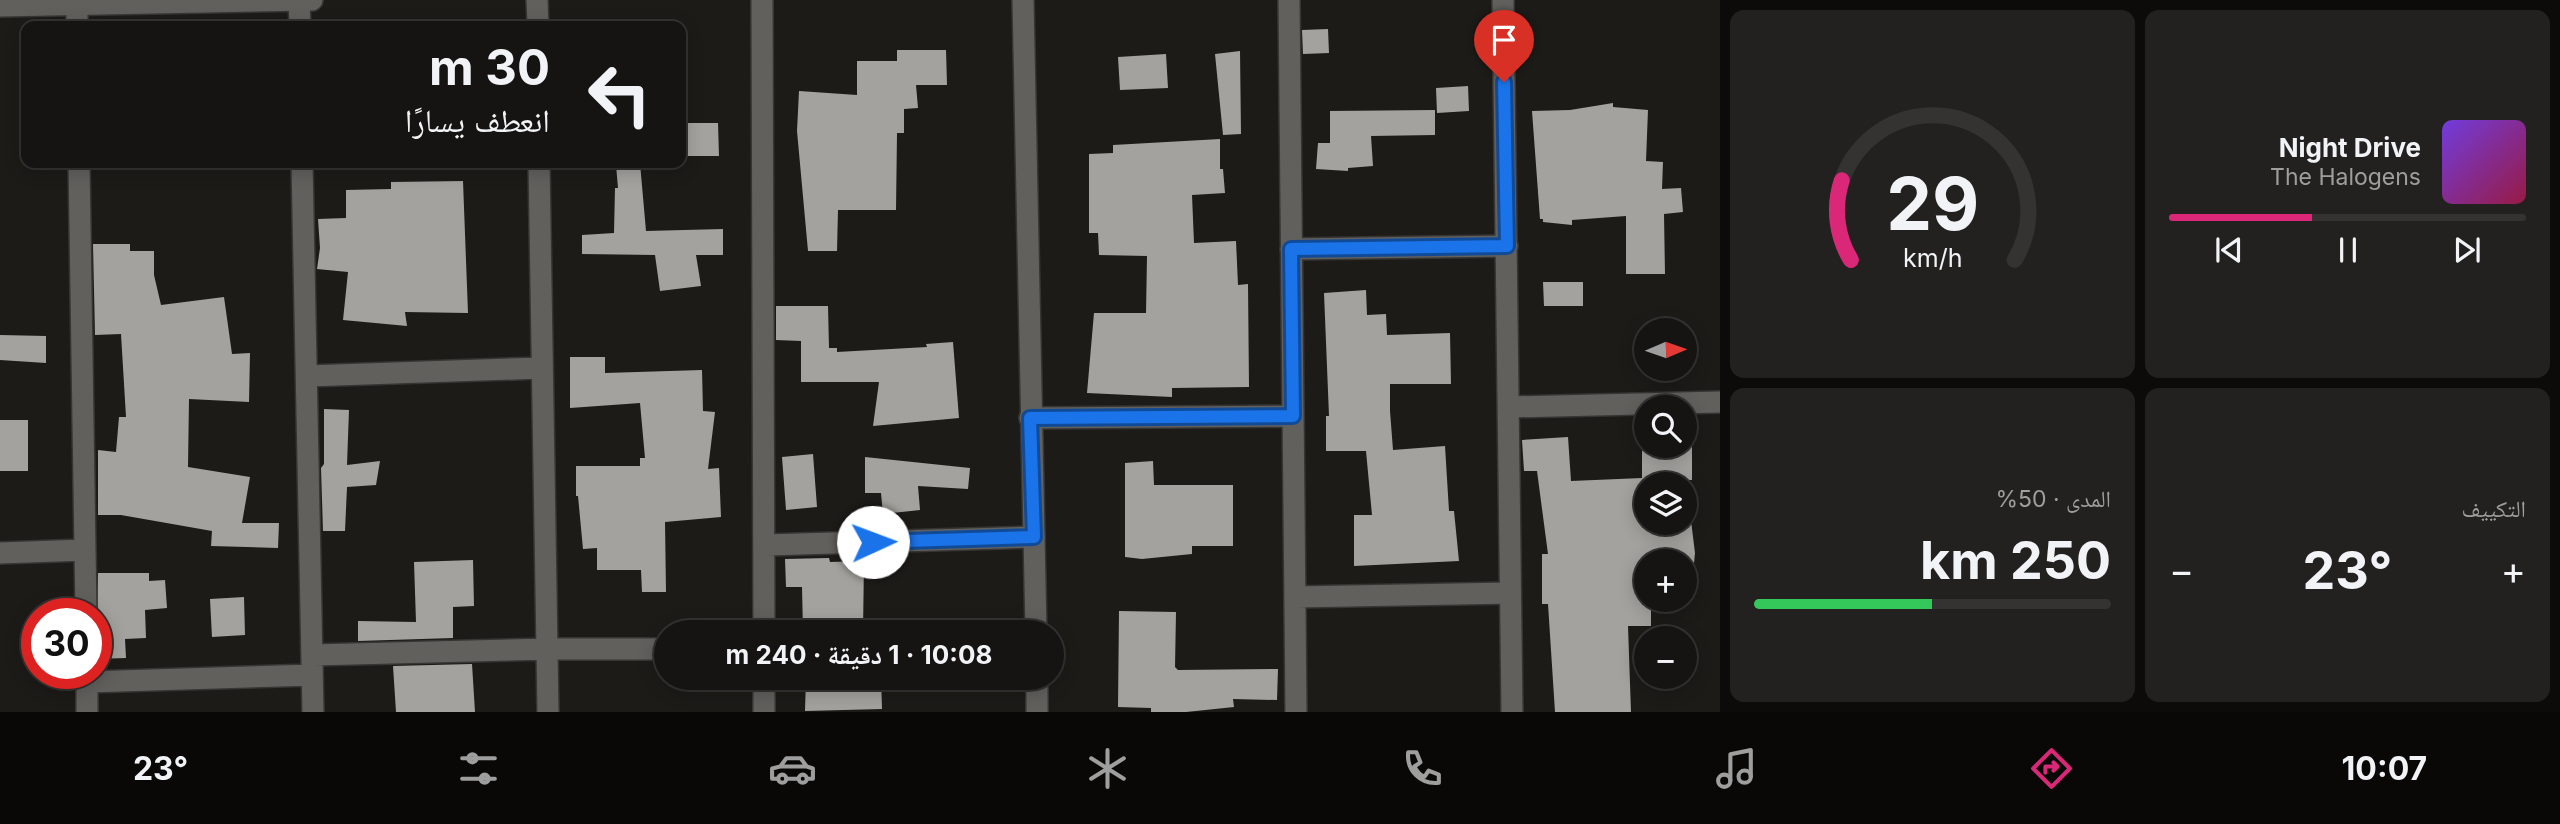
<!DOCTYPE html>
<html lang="ar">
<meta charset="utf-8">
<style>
:root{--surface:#161412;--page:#232120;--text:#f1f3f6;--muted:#9e9e9f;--line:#353332;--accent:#db2777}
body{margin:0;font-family:Inter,"Noto Naskh Arabic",sans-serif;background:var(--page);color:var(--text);direction:rtl;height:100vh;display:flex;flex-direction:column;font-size:26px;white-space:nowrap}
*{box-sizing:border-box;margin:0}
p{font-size:23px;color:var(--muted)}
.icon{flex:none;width:38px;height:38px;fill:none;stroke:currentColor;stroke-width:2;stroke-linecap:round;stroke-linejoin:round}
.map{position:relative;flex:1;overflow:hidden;direction:ltr}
.sheet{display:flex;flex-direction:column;gap:10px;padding:10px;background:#0c0b0a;width:840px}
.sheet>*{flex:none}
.banner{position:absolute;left:21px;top:21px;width:665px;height:147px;border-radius:14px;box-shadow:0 4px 18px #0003,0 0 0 2px var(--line);direction:rtl;background:#161412;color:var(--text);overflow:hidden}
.needle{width:46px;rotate:88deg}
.fabs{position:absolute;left:1634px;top:318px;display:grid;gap:14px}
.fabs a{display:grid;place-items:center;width:63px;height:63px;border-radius:50%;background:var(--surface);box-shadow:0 4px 18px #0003,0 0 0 2px var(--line);font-size:35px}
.speed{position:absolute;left:21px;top:598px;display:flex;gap:14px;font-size:35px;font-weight:700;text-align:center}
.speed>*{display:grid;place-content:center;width:91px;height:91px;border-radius:50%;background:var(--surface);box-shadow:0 4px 18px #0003,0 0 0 2px var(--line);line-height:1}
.speed .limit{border:10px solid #d22;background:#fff;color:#111}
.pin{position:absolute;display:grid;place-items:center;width:60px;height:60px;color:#fff;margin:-72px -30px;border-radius:50% 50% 50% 0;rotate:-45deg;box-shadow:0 0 7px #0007}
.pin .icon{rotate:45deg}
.me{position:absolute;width:77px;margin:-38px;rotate:88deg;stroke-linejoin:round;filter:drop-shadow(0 0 5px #0008)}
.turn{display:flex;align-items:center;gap:24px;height:147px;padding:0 21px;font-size:32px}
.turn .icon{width:91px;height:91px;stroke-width:2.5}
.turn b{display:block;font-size:49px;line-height:60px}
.big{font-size:52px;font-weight:700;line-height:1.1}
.sheet .card{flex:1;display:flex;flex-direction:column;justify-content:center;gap:10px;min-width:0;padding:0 24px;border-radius:14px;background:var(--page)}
.sheet .dial{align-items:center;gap:0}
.dial svg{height:182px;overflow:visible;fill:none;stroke:var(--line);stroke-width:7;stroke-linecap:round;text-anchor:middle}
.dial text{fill:var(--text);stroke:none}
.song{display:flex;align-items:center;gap:21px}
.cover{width:84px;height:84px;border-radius:10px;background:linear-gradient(135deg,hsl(260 70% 55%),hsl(340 70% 35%))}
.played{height:7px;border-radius:4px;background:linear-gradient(90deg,var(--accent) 40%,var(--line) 40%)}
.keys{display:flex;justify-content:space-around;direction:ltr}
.heat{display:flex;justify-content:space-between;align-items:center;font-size:38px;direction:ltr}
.charge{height:10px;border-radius:5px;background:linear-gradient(90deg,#34c759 50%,var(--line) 0)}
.sheet .tiles{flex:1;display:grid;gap:10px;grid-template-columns:repeat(2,1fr)}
.trip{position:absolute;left:654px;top:620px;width:410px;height:70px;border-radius:35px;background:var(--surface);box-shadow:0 4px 18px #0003,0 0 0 2px var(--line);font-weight:700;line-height:70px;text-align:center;direction:rtl}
.menu{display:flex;height:112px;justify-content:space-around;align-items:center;background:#090807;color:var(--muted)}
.menu .icon{width:49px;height:49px}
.menu .on{color:var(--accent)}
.menu b{font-size:32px;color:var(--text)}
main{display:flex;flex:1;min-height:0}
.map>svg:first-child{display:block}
.building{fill:#a4a29e;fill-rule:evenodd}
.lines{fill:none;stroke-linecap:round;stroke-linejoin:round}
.minor-casing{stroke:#363533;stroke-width:24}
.tertiary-casing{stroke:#363533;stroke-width:24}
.minor{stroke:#62605d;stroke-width:21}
.tertiary{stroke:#62605d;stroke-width:21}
.route-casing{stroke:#114b97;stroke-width:18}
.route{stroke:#1a73e8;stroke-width:12}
</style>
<main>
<section class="sheet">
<div class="tiles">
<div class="card">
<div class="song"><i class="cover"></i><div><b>Night Drive</b><p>The Halogens</p></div></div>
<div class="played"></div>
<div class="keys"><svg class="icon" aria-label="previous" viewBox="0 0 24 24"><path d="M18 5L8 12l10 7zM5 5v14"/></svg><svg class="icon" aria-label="pause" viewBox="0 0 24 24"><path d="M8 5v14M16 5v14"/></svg><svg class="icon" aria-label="next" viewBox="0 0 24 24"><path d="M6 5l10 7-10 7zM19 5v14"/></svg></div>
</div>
<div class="card dial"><svg viewBox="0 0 100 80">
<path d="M14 69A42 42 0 1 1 86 69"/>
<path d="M14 69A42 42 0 0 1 10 34" stroke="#db2777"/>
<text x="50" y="56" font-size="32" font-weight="700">29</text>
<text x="50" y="72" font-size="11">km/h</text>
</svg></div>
<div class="card"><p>التكييف</p>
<div class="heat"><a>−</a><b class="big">23°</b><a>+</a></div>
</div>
<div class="card"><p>المدى · 50%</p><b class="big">250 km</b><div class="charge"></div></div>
</div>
</section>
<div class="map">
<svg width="1720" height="712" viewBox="0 0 1720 712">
<rect width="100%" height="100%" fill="#1d1b18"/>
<!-- building -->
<path class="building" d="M 1328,29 L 1329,53 L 1303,54 L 1302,30 Z
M 897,50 L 946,50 L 947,85 L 916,85 L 918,108 L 904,109 L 904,133 L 897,133 L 896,210 L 838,210 L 837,251 L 808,251 L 797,131 L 799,91 L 857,95 L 857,61 L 897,61 Z
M 1240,51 L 1241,134 L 1223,135 L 1215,54 Z
M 1166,54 L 1168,88 L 1120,90 L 1118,57 Z
M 1468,86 L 1469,111 L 1437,113 L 1436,88 Z
M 1613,103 L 1613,107 L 1648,110 L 1646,161 L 1663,162 L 1662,189 L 1681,188 L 1683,212 L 1664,214 L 1665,274 L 1626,274 L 1626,216 L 1572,220 L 1572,225 L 1543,222 L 1543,219 L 1540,219 L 1532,111 L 1570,110 Z
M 1435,110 L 1435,135 L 1371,136 L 1373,166 L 1348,168 L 1348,171 L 1316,169 L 1318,143 L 1330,143 L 1330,111 Z
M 681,123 L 718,123 L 719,156 L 681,156 Z
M 1220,139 L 1220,169 L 1223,169 L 1225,193 L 1192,195 L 1194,243 L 1236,241 L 1238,285 L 1248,284 L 1249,387 L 1172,388 L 1172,397 L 1087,393 L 1094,313 L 1146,313 L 1147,256 L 1099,255 L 1098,233 L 1089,233 L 1089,154 L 1113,153 L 1113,145 Z
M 640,163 L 646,231 L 723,229 L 723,255 L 696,255 L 701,286 L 660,291 L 655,255 L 582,254 L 582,235 L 614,233 L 615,188 L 618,188 L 616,165 Z
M 463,181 L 468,313 L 405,312 L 407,326 L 343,320 L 348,272 L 317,269 L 320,248 L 318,219 L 346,218 L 346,190 L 391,189 L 391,182 Z
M 93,244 L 130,244 L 130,251 L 154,251 L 154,275 L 161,305 L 224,297 L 232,354 L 250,353 L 249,402 L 189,399 L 188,467 L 250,477 L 242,523 L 279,523 L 278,548 L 211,546 L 212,531 L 121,515 L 98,515 L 98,450 L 116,452 L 119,417 L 126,417 L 121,334 L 95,335 Z
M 1543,282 L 1583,282 L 1583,306 L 1544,306 Z
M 1366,290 L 1367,315 L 1386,314 L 1387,335 L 1450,333 L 1451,384 L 1390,384 L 1390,411 L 1393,450 L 1445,446 L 1449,511 L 1454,511 L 1459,561 L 1354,566 L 1354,515 L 1372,515 L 1366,451 L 1326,451 L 1326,416 L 1329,416 L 1324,293 Z
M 776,306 L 828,306 L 829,348 L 837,348 L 837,352 L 927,347 L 926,344 L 953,342 L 959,418 L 873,426 L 879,382 L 801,382 L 801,341 L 776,340 Z
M 0,335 L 46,336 L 46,363 L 0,360 Z
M 570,357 L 605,357 L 605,373 L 702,370 L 703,411 L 715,412 L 708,469 L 719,468 L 721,517 L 665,522 L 666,592 L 642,592 L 641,570 L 597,570 L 597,548 L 583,549 L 578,496 L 576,496 L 576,466 L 640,466 L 640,458 L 645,458 L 640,403 L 570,408 Z
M 324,409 L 349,410 L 347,465 L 380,461 L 376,485 L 347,487 L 345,531 L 323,531 L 321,468 L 324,464 Z
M 0,420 L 28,420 L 28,471 L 0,471 Z
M 1568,437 L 1571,481 L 1642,478 L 1642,439 L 1647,439 L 1647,446 L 1685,446 L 1685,439 L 1692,439 L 1692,480 L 1686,480 L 1695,553 L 1691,595 L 1685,594 L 1685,562 L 1647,562 L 1647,600 L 1651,600 L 1651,626 L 1628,626 L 1631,712 L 1555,712 L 1548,604 L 1542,604 L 1542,554 L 1548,554 L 1537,471 L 1524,471 L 1522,440 ZM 1647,485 L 1685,485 L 1685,523 L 1647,523 Z
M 813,454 L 817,507 L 786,510 L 782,457 Z
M 865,457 L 970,468 L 968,489 L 918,486 L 920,510 L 883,514 L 881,493 L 865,493 Z
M 1153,461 L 1154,485 L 1233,485 L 1233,546 L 1192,546 L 1192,554 L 1142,559 L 1125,557 L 1125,463 Z
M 829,558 L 830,562 L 864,561 L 863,632 L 803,632 L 802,587 L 786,587 L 785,559 Z
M 473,560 L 474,606 L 453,607 L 453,638 L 358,641 L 358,621 L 416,622 L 414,562 Z
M 98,573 L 149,573 L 149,581 L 165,580 L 167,608 L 145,610 L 146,638 L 125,639 L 126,658 L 96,659 Z
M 244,597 L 245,635 L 212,637 L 210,599 Z
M 1119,611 L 1176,612 L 1175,667 L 1178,670 L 1278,669 L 1277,700 L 1233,699 L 1234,707 L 1186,712 L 1151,712 L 1151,708 L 1118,707 Z
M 472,664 L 475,712 L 396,712 L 393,666 Z
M 806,677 L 881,677 L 882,709 L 805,711 Z"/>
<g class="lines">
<!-- minor casing -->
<g class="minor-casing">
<path id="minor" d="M 299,0 L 300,26
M 537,0 L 538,26
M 762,0 L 764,632
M 1289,0 L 1296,712
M 1503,0 L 1512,712
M 77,4 L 77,26
M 79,163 L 86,614
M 302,163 L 313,712
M 539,163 L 548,712
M 1291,249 L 1507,246
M 307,376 L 541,368
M 1509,407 L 1720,402
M 1030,418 L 1293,416
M 766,545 L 1034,537
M 0,553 L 85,550
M 1295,597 L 1510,593
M 313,655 L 548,649 L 667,649
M 87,674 L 87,712
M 764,677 L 764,712
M 87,682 L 312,675"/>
</g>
<!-- tertiary casing -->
<g class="tertiary-casing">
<path id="tertiary" d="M 1023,0 L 1036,632
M 0,6 L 312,0
M 1037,677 L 1037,712"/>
</g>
<!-- minor -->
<use href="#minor" class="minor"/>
<!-- tertiary -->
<use href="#tertiary" class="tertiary"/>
</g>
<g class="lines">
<!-- route casing -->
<g class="route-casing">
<path id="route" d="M 873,542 L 1034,537 L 1030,418 L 1293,416 L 1291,249 L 1507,246 L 1504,82"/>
</g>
<!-- route -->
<use href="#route" class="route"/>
</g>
</svg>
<div class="fabs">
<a><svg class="needle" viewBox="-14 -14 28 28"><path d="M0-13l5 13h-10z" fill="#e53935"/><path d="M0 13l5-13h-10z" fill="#9e9e9f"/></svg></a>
<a><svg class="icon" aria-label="search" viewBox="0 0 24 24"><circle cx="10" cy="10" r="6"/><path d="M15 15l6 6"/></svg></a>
<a><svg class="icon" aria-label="layers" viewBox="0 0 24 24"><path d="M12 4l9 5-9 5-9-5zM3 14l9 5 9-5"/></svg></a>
<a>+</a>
<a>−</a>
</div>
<div class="speed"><div class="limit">30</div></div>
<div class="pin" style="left:1504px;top:82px;background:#d93025"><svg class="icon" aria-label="arrive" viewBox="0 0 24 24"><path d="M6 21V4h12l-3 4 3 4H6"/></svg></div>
<svg class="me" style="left:873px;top:542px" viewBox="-20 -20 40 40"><circle r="19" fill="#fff"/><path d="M0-13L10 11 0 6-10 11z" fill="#1a73e8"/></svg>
<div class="trip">10:08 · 1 دقيقة · 240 m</div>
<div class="banner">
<div class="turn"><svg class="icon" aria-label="left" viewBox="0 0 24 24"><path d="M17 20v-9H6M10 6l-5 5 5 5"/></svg><div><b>30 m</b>انعطف يسارًا</div></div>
</div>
</div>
</main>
<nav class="menu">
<b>10:07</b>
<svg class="icon on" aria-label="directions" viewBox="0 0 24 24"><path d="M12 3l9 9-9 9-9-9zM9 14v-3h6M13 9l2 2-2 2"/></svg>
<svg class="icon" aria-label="music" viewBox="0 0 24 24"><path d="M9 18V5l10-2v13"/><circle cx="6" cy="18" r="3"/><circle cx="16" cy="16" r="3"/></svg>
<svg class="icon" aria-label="phone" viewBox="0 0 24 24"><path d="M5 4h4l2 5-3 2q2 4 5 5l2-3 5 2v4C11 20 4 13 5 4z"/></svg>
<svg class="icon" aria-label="climate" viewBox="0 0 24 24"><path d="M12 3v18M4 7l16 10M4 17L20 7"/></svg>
<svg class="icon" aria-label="car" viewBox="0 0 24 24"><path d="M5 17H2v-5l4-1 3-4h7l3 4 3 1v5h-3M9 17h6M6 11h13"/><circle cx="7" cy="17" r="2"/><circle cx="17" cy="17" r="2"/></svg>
<svg class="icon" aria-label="filters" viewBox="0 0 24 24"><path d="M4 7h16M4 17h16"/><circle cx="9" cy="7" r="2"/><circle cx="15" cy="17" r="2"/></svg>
<b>23°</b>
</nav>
